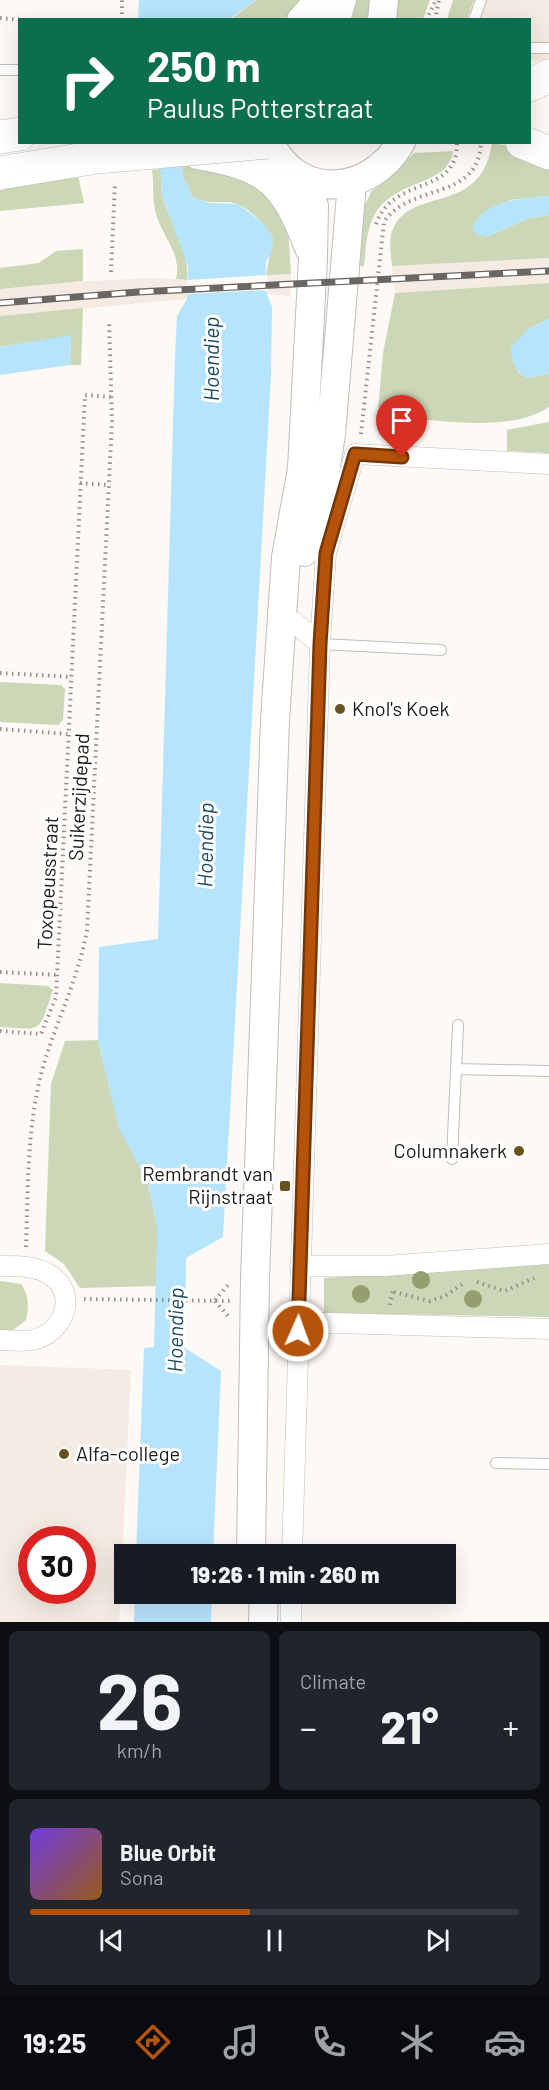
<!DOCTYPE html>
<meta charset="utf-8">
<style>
:root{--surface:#171b24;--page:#20242c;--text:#f1f3f6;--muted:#9ea1a6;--line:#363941;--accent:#b45309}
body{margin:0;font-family:Barlow,sans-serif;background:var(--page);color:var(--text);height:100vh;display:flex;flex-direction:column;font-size:22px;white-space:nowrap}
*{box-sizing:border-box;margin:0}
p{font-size:20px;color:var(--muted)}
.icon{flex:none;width:33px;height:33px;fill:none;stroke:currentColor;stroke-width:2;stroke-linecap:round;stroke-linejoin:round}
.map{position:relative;height:1622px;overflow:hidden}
.sheet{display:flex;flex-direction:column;gap:9px;padding:9px;background:#0d0f14;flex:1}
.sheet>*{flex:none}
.banner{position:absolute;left:18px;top:18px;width:513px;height:126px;border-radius:0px;box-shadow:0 6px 24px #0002;background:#0b6e4f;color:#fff;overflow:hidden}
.speed{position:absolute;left:18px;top:1526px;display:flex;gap:12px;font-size:30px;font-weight:700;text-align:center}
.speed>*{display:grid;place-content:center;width:78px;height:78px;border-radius:50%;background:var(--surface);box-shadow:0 6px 24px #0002;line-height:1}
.speed .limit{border:9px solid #d22;background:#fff;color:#111}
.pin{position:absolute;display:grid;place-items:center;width:51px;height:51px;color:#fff;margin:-62px -26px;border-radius:50% 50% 50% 0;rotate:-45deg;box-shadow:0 0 6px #0007}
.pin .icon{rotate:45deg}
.me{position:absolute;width:66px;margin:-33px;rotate:2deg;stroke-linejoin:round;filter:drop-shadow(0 0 4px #0008)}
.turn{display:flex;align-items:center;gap:21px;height:126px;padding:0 30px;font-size:27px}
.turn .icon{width:78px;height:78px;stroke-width:2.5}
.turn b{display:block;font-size:42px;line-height:51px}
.big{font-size:45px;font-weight:800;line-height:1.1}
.sheet .tile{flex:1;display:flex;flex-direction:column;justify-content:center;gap:9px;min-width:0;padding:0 21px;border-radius:9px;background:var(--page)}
.sheet .dial{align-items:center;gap:0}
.dial b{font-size:78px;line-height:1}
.song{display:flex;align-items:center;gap:18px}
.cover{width:72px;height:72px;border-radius:9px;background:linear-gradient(135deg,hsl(260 70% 55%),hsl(30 70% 35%))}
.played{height:6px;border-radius:3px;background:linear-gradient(90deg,var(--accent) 45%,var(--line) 45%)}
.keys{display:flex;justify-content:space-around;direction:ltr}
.heat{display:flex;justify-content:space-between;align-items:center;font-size:33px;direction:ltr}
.sheet .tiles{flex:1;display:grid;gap:9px;grid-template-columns:1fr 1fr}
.tile:last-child{grid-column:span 2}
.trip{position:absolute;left:114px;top:1544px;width:342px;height:60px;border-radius:0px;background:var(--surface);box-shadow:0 6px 24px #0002;font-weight:800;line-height:60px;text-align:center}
.tabs{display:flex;height:96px;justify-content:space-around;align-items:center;background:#090b0e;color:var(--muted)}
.tabs .icon{width:42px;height:42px}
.tabs .active{color:var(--accent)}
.tabs b{font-size:27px;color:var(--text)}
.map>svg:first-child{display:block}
.built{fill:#f5ebe2;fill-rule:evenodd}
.green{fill:#cbd7b6}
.water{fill:#b6e4fd}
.pier{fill:#fdf9f5}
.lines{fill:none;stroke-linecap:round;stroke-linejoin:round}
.service-casing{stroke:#c1bdb9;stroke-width:12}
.minor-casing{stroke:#c1bdb9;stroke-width:21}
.secondary-casing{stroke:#c1bdb9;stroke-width:30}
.trunk-casing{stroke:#c1bdb9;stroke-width:34}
.path{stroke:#928f8c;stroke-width:4;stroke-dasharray:1.5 4.5;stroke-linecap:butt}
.service{stroke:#fff;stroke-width:10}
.minor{stroke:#fff;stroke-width:20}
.secondary{stroke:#fff;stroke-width:28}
.trunk{stroke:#fff;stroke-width:33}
.rail-casing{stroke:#696664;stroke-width:7}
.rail{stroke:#fff;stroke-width:4.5;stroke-dasharray:14;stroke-linecap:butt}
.trunk-bridge-casing{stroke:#c1bdb9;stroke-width:34;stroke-linecap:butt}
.trunk-bridge{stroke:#fff;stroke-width:33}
.tree{fill:#959e6e}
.route-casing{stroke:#753606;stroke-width:15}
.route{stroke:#b45309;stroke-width:10}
.poi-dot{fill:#695121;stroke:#fff;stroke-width:2}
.labels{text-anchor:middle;stroke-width:6;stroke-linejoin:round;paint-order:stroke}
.poi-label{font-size:20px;fill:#1d1b1a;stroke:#fff;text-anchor:start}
.street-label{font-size:20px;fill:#1d1b1a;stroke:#fff}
.water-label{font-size:21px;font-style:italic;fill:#1b4a5f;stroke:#fff}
</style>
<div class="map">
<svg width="549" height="1622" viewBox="0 0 549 1622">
<rect width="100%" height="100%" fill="#fdf9f5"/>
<!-- built -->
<path class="built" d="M 484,0 L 549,0 L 549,61 L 530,61 L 530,20 L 476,20 Z
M 549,258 L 549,283 L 395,293 L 392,266 Z
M 291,274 L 290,296 L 266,294 L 267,275 Z
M 151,278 L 187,280 L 187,299 L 0,316 L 0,289 L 53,283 Z
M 0,1365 L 131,1370 L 119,1622 L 0,1622 ZM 32,1539 L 82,1539 L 82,1590 L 32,1590 Z"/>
<!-- green -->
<path class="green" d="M 256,0 L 308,0 L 286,19 L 230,20 Z
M 352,0 L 374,0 L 374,19 L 347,20 Z
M 392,0 L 430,0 L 423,19 L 390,20 Z
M 453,0 L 474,0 L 467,19 L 447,19 Z
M 492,143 L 509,146 L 549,161 L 549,196 L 510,200 L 486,237 L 529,218 L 549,215 L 549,258 L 392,266 C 391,254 388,241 393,229 C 412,185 481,217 492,143 Z
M 453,151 C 448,188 395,177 374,216 C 366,231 366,250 364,266 L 357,266 L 364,207 L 371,192 L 414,153 Z
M 210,163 L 258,183 L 288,228 L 291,274 L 266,275 L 273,238 C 265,224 244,201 226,202 C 213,203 206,202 193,198 L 183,176 L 182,165 Z
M 161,169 C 162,178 160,188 163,198 C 171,226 190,250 187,280 L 176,279 C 182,256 164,238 157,217 C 152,204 154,184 152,170 Z
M 78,175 L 84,203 L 0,211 L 0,190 Z
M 83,249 L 83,281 L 0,289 L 0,268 L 39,263 L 56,251 Z
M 549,283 L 549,319 L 528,329 L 518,372 L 527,378 L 549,374 L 549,407 C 508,433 447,420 400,418 L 400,423 L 377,421 L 383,353 L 395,293 Z
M 83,308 L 81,365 L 70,365 L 71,336 L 0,347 L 0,316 Z
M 549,422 L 549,453 L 507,451 L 507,430 Z
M 0,682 L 61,685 L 65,689 L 63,720 L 58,725 L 0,722 Z
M 0,983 L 48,986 L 53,990 C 38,1033 45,1030 0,1027 Z
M 98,1040 L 119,1127 L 148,1183 L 157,1226 L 157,1286 L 80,1288 L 64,1264 L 45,1251 L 51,1084 L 65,1041 Z
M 549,1263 L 549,1317 L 324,1313 L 324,1278 Z
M 0,1281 L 21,1284 C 29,1296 29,1306 26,1320 L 12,1331 L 0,1331 Z"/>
<!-- water -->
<path class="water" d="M 139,0 L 256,0 L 230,19 L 138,20 Z
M 159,143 L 180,143 L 183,176 L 193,198 L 210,203 L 238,204 L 263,223 L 273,238 L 272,251 L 266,262 L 265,290 L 272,307 L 271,375 L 223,1237 L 186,1258 L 185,1348 L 221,1371 L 213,1554 L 136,1554 L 144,1348 L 154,1347 L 157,1226 L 148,1183 L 119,1128 L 98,1040 L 99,947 L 158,939 L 175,356 L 177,316 L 187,299 L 188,266 L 162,196 Z
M 549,196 L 549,215 L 529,218 L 486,237 L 476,234 L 472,227 C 486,199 522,199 549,196 Z
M 549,319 L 549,374 L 527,378 C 514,370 512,362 511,347 L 528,329 Z
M 71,335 L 70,365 L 0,375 L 0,347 Z
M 135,1593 L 212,1593 L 211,1622 L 134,1622 Z"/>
<!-- pier -->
<path class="pier" d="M 267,275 L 268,290 L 187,294 L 187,280 Z"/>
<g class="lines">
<!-- service casing -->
<g class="service-casing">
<path id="service" d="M 474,20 L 481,0
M 530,48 L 549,48
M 0,70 L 20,70
M 320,644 L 441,650
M 456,1069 L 549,1071
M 452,1159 L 458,1025
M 496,1463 L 549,1464"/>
</g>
<!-- minor casing -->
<g class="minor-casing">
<path id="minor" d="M 294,622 L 320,644
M 0,1266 C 18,1266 38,1265 53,1277 C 79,1298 61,1334 33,1340 C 22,1342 10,1340 0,1340
M 300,1266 L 385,1266 L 549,1254
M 298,1322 L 549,1329
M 292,1554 L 320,644 L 326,553 L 355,454 L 549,464
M 291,1622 L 291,1593"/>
</g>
<!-- secondary casing -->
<g class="secondary-casing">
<path id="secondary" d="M 301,20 L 319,0
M 336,20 L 342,0
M 382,20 L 384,0
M 270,142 C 297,202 371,195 401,142
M 197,155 C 268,167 283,181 309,248
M 304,552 L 321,499 L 331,434 L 352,183
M 251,1554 L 255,1279 L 275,720 L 286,557 L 302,469 L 313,258 L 314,206 L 303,178
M 263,1622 L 264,1593"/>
</g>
<!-- trunk casing -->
<g class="trunk-casing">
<path id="trunk" d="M 530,85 L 549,76
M 0,137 L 20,134
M 522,142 L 549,153"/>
</g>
<!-- path -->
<path class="path" d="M 0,18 L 23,20
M 122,20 L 122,0
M 426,20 L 436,0
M 435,20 L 439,0
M 376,224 C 394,174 458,197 457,142
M 111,272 L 115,183
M 361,434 L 384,222 C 410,182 479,202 481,142
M 80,483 L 109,485
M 0,673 L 72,677
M 0,729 L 69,734
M 0,972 L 59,975
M 0,1031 L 41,1034 L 56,997 L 85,395 L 112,397
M 26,1247 C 28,1192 27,1136 39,1083 C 51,1030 77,986 87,930 L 112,421 L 109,320
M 477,1282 L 505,1291 L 534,1278
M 394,1292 L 430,1301 L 445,1296 L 464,1283
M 84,1299 L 230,1301
M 215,1300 L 228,1285
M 215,1301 L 228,1316
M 390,1305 L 393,1289"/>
<!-- service -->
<use href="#service" class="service"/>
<!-- minor -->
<use href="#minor" class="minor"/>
<!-- secondary -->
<use href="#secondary" class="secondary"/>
<!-- trunk -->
<use href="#trunk" class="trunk"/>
<!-- rail casing -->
<g class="rail-casing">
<path id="rail" d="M 0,303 L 138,292 L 549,271"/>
</g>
<!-- rail -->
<use href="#rail" class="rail"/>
<!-- trunk-bridge casing -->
<g class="trunk-bridge-casing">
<path id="trunk-bridge" d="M 0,173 L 97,157 L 269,142"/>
</g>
<!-- trunk-bridge -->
<use href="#trunk-bridge" class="trunk-bridge"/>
</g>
<!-- trees -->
<g class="tree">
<circle cx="421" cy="1280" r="9"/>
<circle cx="361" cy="1294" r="9"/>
<circle cx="473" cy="1299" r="9"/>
</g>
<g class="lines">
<!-- route casing -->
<g class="route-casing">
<path id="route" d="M 298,1331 L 320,644 L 326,553 L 355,454 L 402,457"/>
</g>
<!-- route -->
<use href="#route" class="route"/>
</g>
<!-- markers -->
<g class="poi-dot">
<circle cx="340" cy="709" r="6"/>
<circle cx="519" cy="1151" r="6"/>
<rect x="279" y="1180" width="12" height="12" rx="3"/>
<circle cx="64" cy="1454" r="6"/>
</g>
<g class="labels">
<!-- poi labels -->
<g class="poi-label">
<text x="352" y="716">Knol's Koek</text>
<text x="507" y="1158" text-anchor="end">Columnakerk</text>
<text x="273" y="1181" text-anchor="end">Rembrandt van<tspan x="273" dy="23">Rijnstraat</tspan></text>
<text x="76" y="1461">Alfa-college</text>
</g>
<!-- street labels -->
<g class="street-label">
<text transform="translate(79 797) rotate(-87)" y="7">Suikerzijdepad</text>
<text transform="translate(48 883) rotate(-87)" y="7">Toxopeusstraat</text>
</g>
<!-- water labels -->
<g class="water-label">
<text transform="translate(212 359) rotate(-90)" y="7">Hoendiep</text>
<text transform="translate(206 845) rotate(-89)" y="7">Hoendiep</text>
<text transform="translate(176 1330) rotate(-89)" y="7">Hoendiep</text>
</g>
</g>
</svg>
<div class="speed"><div class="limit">30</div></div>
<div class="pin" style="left:402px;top:457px;background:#d93025"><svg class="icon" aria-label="arrive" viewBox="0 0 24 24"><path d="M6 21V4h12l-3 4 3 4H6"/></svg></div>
<svg class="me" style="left:298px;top:1331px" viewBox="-20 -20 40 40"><circle r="17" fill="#b45309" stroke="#fff" stroke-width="3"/><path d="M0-11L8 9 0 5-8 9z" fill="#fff"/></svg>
<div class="trip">19:26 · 1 min · 260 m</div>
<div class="banner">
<div class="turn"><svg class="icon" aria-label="right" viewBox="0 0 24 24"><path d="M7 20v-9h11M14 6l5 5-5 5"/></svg><div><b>250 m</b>Paulus Potterstraat</div></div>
</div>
</div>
<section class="sheet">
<div class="tiles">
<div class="tile dial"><b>26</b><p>km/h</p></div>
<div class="tile"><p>Climate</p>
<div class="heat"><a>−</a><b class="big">21°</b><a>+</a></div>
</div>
<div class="tile">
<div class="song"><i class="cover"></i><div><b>Blue Orbit</b><p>Sona</p></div></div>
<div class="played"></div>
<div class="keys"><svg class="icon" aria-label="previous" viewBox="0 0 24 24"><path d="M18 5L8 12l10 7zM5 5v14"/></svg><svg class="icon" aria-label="pause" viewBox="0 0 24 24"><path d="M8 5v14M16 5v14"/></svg><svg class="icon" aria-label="next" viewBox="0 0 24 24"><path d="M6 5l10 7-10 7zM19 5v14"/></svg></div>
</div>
</div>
</section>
<nav class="tabs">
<b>19:25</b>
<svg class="icon active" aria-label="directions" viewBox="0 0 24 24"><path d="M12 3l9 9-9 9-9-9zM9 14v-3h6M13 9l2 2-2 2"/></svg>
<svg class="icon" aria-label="music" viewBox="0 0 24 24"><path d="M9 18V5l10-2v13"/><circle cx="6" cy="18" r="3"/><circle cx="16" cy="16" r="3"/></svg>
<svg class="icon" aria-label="phone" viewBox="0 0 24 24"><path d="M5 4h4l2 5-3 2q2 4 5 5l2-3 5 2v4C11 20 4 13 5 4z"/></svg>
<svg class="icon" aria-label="climate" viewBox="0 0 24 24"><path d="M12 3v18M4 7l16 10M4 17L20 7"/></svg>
<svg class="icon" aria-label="car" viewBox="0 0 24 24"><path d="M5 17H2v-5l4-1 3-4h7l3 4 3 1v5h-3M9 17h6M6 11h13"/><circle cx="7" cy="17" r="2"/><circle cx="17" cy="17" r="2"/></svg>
</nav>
